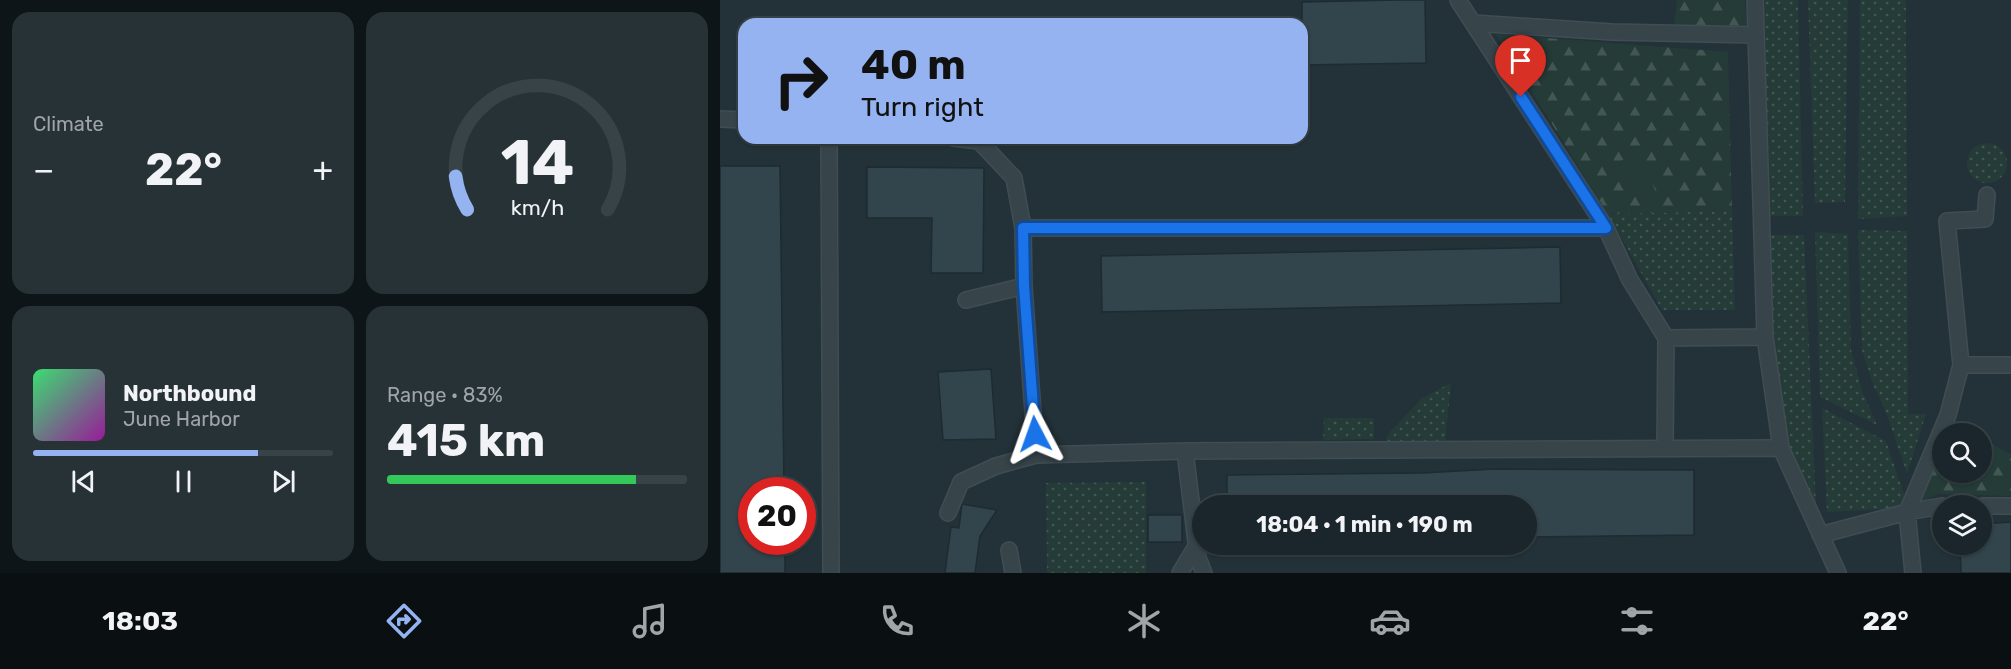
<!DOCTYPE html>
<meta charset="utf-8">
<style>
:root{--surface:#1a262b;--page:#273237;--text:#f1f3f6;--muted:#9fa5a9;--line:#384347;--accent:#95b2f1}
body{margin:0;font-family:Rubik,sans-serif;background:var(--page);color:var(--text);height:100vh;display:flex;flex-direction:column;font-size:22px;white-space:nowrap}
*{box-sizing:border-box;margin:0}
p{font-size:20px;color:var(--muted)}
.icon{flex:none;width:33px;height:33px;fill:none;stroke:currentColor;stroke-width:2;stroke-linecap:round;stroke-linejoin:round}
.map{position:relative;flex:1;overflow:hidden}
.drawer{display:flex;flex-direction:column;gap:12px;padding:12px;background:#0e1518;width:720px}
.drawer>*{flex:none}
.hud{position:absolute;left:18px;top:18px;width:570px;height:126px;border-radius:18px;box-shadow:0 2px 4px #0004,0 0 0 2px var(--line);background:#95b2f1;color:#111;overflow:hidden}
.buttons{position:absolute;left:1212px;top:423px;display:grid;gap:12px}
.buttons a{display:grid;place-items:center;width:60px;height:60px;border-radius:50%;background:var(--surface);box-shadow:0 2px 4px #0004,0 0 0 2px var(--line);font-size:30px}
.speed{position:absolute;left:18px;top:477px;display:flex;gap:12px;font-size:30px;font-weight:700;text-align:center}
.speed>*{display:grid;place-content:center;width:78px;height:78px;border-radius:50%;background:var(--surface);box-shadow:0 2px 4px #0004,0 0 0 2px var(--line);line-height:1}
.speed .limit{border:9px solid #d22;background:#fff;color:#111}
.pin{position:absolute;display:grid;place-items:center;width:51px;height:51px;color:#fff;margin:-62px -26px;border-radius:50% 50% 50% 0;rotate:-45deg;box-shadow:0 0 6px #0007}
.pin .icon{rotate:45deg}
.me{position:absolute;width:66px;margin:-33px;rotate:356deg;stroke-linejoin:round;filter:drop-shadow(0 0 4px #0008)}
.turn{display:flex;align-items:center;gap:21px;height:126px;padding:0 24px;font-size:27px}
.turn .icon{width:78px;height:78px;stroke-width:2.5}
.turn b{display:block;font-size:42px;line-height:51px}
.big{font-size:45px;font-weight:700;line-height:1.1}
.drawer .card{flex:1;display:flex;flex-direction:column;justify-content:center;gap:9px;min-width:0;padding:0 21px;border-radius:18px;background:var(--page)}
.drawer .dial{align-items:center;gap:0}
.dial svg{height:156px;overflow:visible;fill:none;stroke:var(--line);stroke-width:7;stroke-linecap:round;text-anchor:middle}
.dial text{fill:var(--text);stroke:none}
.song{display:flex;align-items:center;gap:18px}
.cover{width:72px;height:72px;border-radius:9px;background:linear-gradient(135deg,hsl(140 70% 55%),hsl(300 70% 35%))}
.played{height:6px;border-radius:3px;background:linear-gradient(90deg,var(--accent) 75%,var(--line) 75%)}
.keys{display:flex;justify-content:space-around;direction:ltr}
.heat{display:flex;justify-content:space-between;align-items:center;font-size:33px;direction:ltr}
.charge{height:9px;border-radius:4px;background:linear-gradient(90deg,#34c759 83%,var(--line) 0)}
.drawer .tiles{flex:1;display:grid;gap:12px;grid-template-columns:repeat(2,1fr)}
.trip{position:absolute;left:472px;top:495px;width:345px;height:60px;border-radius:30px;background:var(--surface);box-shadow:0 2px 4px #0004,0 0 0 2px var(--line);font-weight:700;line-height:60px;text-align:center}
.dock{display:flex;height:96px;justify-content:space-around;align-items:center;background:#0a0f11;color:var(--muted)}
.dock .icon{width:42px;height:42px}
.dock .current{color:var(--accent)}
.dock b{font-size:27px;color:var(--text)}
main{display:flex;flex:1;min-height:0}
.map>svg:first-child{display:block}
.grass{fill:url(#grass-dots)}
.forest{fill:url(#forest-firs)}
.garden{fill:#253b38}
.building{fill:#32454d;stroke:#1e2b31;stroke-width:1.5}
.lines{fill:none;stroke-linecap:round;stroke-linejoin:round}
.service-casing{stroke:#404d53;stroke-width:18}
.service{stroke:#37444a;stroke-width:15}
.route-casing{stroke:#114b97;stroke-width:15}
.route{stroke:#1a73e8;stroke-width:10}
</style>
<main>
<section class="drawer">
<div class="tiles">
<div class="card"><p>Climate</p>
<div class="heat"><a>−</a><b class="big">22°</b><a>+</a></div>
</div>
<div class="card dial"><svg viewBox="0 0 100 80">
<path d="M14 69A42 42 0 1 1 86 69"/>
<path d="M14 69A42 42 0 0 1 8 52" stroke="#95b2f1"/>
<text x="50" y="56" font-size="32" font-weight="700">14</text>
<text x="50" y="72" font-size="11">km/h</text>
</svg></div>
<div class="card">
<div class="song"><i class="cover"></i><div><b>Northbound</b><p>June Harbor</p></div></div>
<div class="played"></div>
<div class="keys"><svg class="icon" aria-label="previous" viewBox="0 0 24 24"><path d="M18 5L8 12l10 7zM5 5v14"/></svg><svg class="icon" aria-label="pause" viewBox="0 0 24 24"><path d="M8 5v14M16 5v14"/></svg><svg class="icon" aria-label="next" viewBox="0 0 24 24"><path d="M6 5l10 7-10 7zM19 5v14"/></svg></div>
</div>
<div class="card"><p>Range · 83%</p><b class="big">415 km</b><div class="charge"></div></div>
</div>
</section>
<div class="map">
<svg width="1291" height="573" viewBox="0 0 1291 573">
<defs>
<pattern id="grass-dots" width="8" height="8" patternUnits="userSpaceOnUse" patternTransform="scale(1.5)"><rect width="8" height="8" fill="#253b38"/><path d="M2 2h.1M6 6h.1" fill="none" stroke="#425653" stroke-width="1.8" stroke-linecap="round"/></pattern>
<pattern id="forest-firs" width="22" height="20" patternUnits="userSpaceOnUse" patternTransform="scale(1.5)"><rect width="22" height="20" fill="#253b38"/><path d="M5 1l3.5 6h-7zM16 11l3.5 6h-7z" fill="#425653"/></pattern>
</defs>
<rect width="100%" height="100%" fill="#233239"/>
<!-- grass -->
<path class="grass" d="M 1039,0 L 1078,0 L 1083,216 L 1046,216 Z
M 1088,0 L 1128,0 L 1125,202 L 1095,203 Z
M 1140,0 L 1186,0 L 1187,216 L 1138,219 Z
M1247 163a20 20 0 1 1 40 0a20 20 0 1 1-40 0Z
M 1012,211 L 1015,310 L 942,310 L 888,214 Z
M 1138,230 L 1187,231 L 1188,414 L 1206,414 L 1187,474 L 1166,412 L 1154,387 L 1142,350 Z
M 1095,232 L 1128,234 L 1131,350 L 1143,393 L 1157,425 L 1100,397 Z
M 1048,235 L 1084,235 L 1096,505 L 1066,444 L 1050,338 Z
M 731,383 L 725,442 L 664,444 L 668,434 L 702,398 Z
M 1102,408 L 1166,441 L 1185,497 L 1180,508 L 1107,512 Z
M 604,418 L 654,418 L 654,439 L 603,440 Z
M 426,482 L 426,573 L 327,573 L 326,483 Z"/>
<!-- forest -->
<path class="forest" d="M 957,0 L 1025,0 L 1026,26 L 954,26 Z
M 776,34 L 1008,52 L 1012,211 L 888,214 Z
M 1267,442 L 1291,454 L 1291,496 L 1217,494 L 1197,504 L 1222,445 L 1222,472 L 1262,472 L 1262,443 Z"/>
<!-- garden -->
<path class="garden" d="M 924,155 L 936,194 L 912,197 L 900,161 Z"/>
<!-- building -->
<path class="building" d="M 678,0 L 705,0 L 706,63 L 582,65 L 582,2 Z
M 0,166 L 60,166 L 64,490 L 32,490 L 32,542 L 65,542 L 65,573 L 0,573 Z
M 147,167 L 264,168 L 263,273 L 211,273 L 212,218 L 147,218 Z
M 840,247 L 841,303 L 382,312 L 381,256 Z
M 271,369 L 276,439 L 223,440 L 218,372 Z
M 775,469 L 974,470 L 974,535 L 807,537 L 807,506 L 507,506 L 507,475 L 702,473 Z
M 242,504 L 277,510 L 260,536 L 255,573 L 225,573 L 231,527 L 239,528 Z
M 428,515 L 462,515 L 462,542 L 428,542 Z
M 1291,522 L 1291,573 L 1241,573 L 1240,544 L 1262,544 L 1262,524 Z"/>
<g class="lines">
<!-- service casing -->
<g class="service-casing">
<path id="service" d="M 738,0 L 886,228 L 910,280 L 946,338 L 945,448
M 1035,0 L 1045,337 L 1061,448 L 1118,573
M 753,23 L 892,32 L 1036,35
M 0,119 L 24,120
M 109,138 L 111,573
M 233,138 L 259,141 L 294,178 L 303,228 L 304,286 L 316,455
M 303,228 L 886,228
M 246,300 L 304,286
M 946,338 L 1045,337
M 1241,365 L 1291,365
M 465,451 L 478,558 L 484,573
M 1262,506 L 1291,506
M 228,513 L 241,482 L 276,466 L 316,455 L 465,451 L 1061,448
M 1100,535 L 1187,512 L 1222,506
M 289,550 L 293,573
M 460,573 L 477,545
M 1193,573 L 1187,512 L 1228,415 L 1241,365 L 1227,221 L 1265,219 L 1267,195"/>
</g>
<!-- service -->
<use href="#service" class="service"/>
</g>
<g class="lines">
<!-- route casing -->
<g class="route-casing">
<path id="route" d="M 315,434 L 304,286 L 303,228 L 886,228 L 801,97"/>
</g>
<!-- route -->
<use href="#route" class="route"/>
</g>
</svg>
<div class="buttons">
<a><svg class="icon" aria-label="search" viewBox="0 0 24 24"><circle cx="10" cy="10" r="6"/><path d="M15 15l6 6"/></svg></a>
<a><svg class="icon" aria-label="layers" viewBox="0 0 24 24"><path d="M12 4l9 5-9 5-9-5zM3 14l9 5 9-5"/></svg></a>
</div>
<div class="speed"><div class="limit">20</div></div>
<div class="pin" style="left:801px;top:97px;background:#d93025"><svg class="icon" aria-label="arrive" viewBox="0 0 24 24"><path d="M6 21V4h12l-3 4 3 4H6"/></svg></div>
<svg class="me" style="left:315px;top:434px" viewBox="-20 -20 40 40"><path d="M0-17L14 15 0 8-14 15z" fill="#1a73e8" stroke="#fff" stroke-width="4"/></svg>
<div class="trip">18:04 · 1 min · 190 m</div>
<div class="hud">
<div class="turn"><svg class="icon" aria-label="right" viewBox="0 0 24 24"><path d="M7 20v-9h11M14 6l5 5-5 5"/></svg><div><b>40 m</b>Turn right</div></div>
</div>
</div>
</main>
<nav class="dock">
<b>18:03</b>
<svg class="icon current" aria-label="directions" viewBox="0 0 24 24"><path d="M12 3l9 9-9 9-9-9zM9 14v-3h6M13 9l2 2-2 2"/></svg>
<svg class="icon" aria-label="music" viewBox="0 0 24 24"><path d="M9 18V5l10-2v13"/><circle cx="6" cy="18" r="3"/><circle cx="16" cy="16" r="3"/></svg>
<svg class="icon" aria-label="phone" viewBox="0 0 24 24"><path d="M5 4h4l2 5-3 2q2 4 5 5l2-3 5 2v4C11 20 4 13 5 4z"/></svg>
<svg class="icon" aria-label="climate" viewBox="0 0 24 24"><path d="M12 3v18M4 7l16 10M4 17L20 7"/></svg>
<svg class="icon" aria-label="car" viewBox="0 0 24 24"><path d="M5 17H2v-5l4-1 3-4h7l3 4 3 1v5h-3M9 17h6M6 11h13"/><circle cx="7" cy="17" r="2"/><circle cx="17" cy="17" r="2"/></svg>
<svg class="icon" aria-label="filters" viewBox="0 0 24 24"><path d="M4 7h16M4 17h16"/><circle cx="9" cy="7" r="2"/><circle cx="15" cy="17" r="2"/></svg>
<b>22°</b>
</nav>
